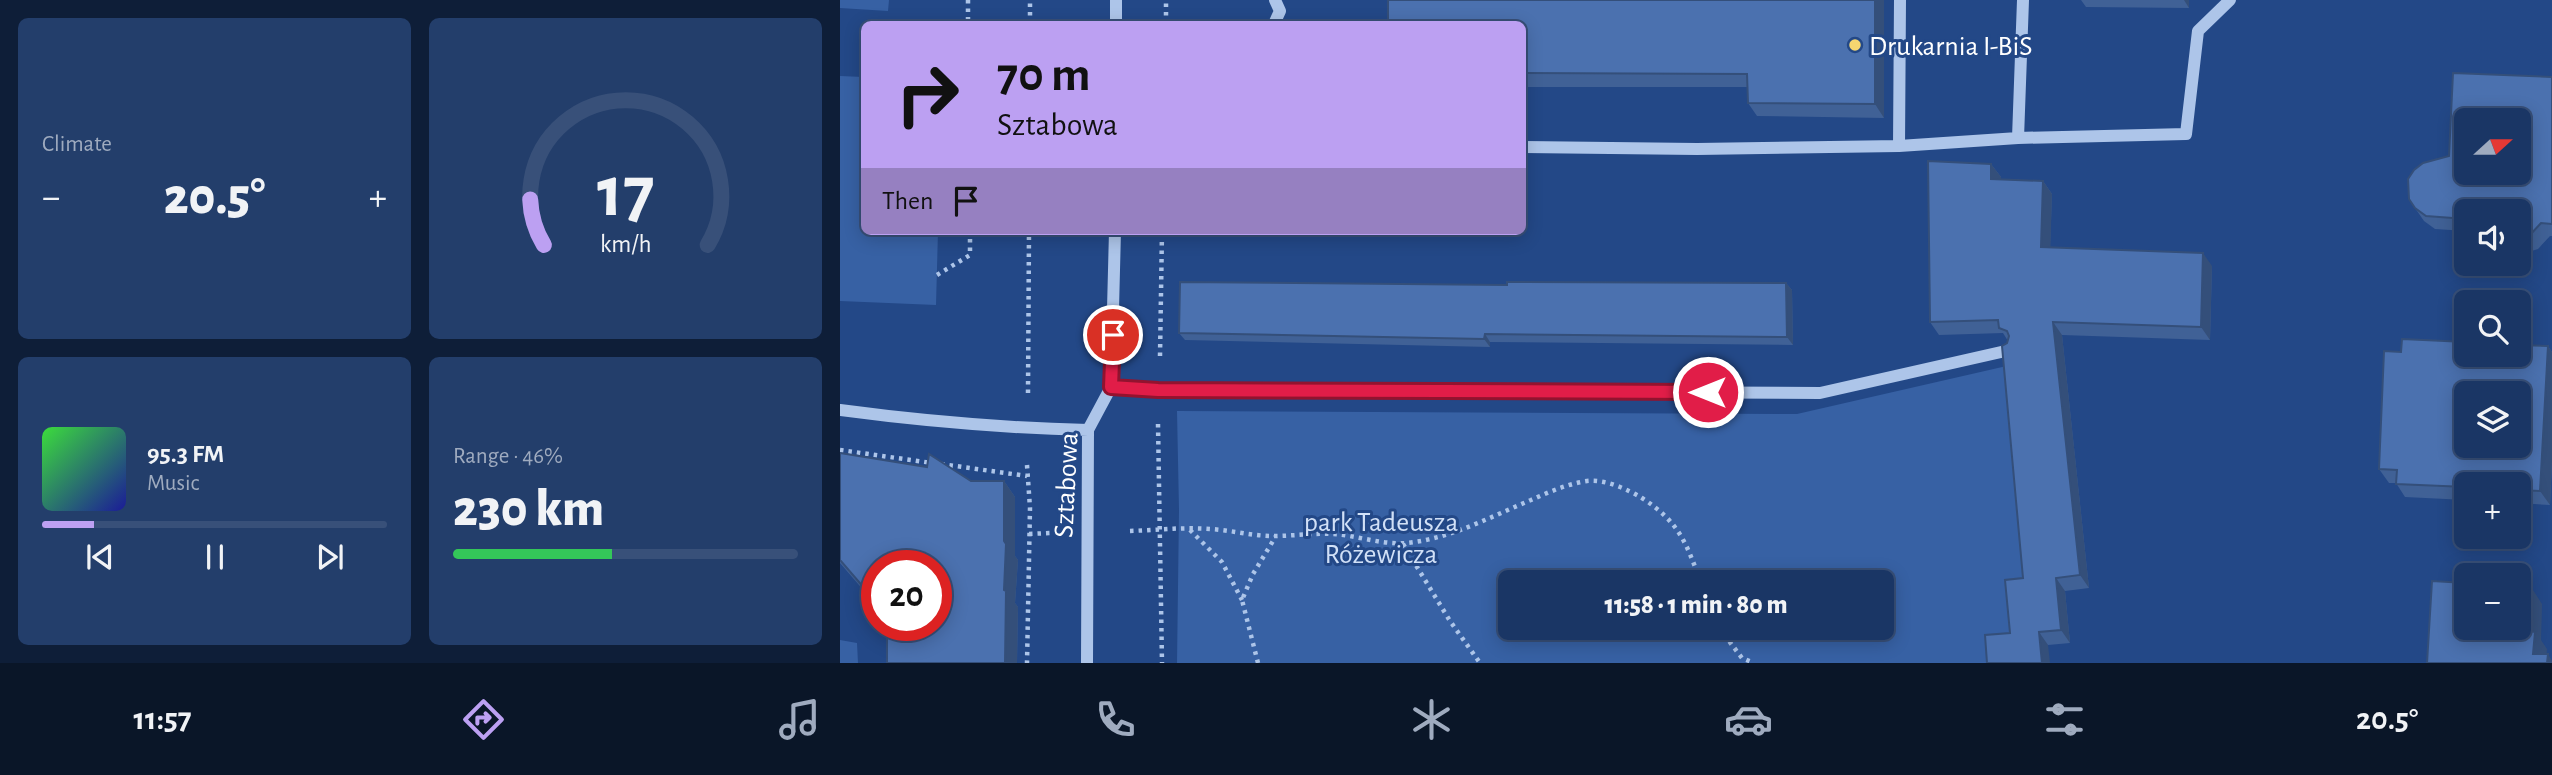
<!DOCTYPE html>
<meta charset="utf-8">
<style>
:root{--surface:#1a3665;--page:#233e6b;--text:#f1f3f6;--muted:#9fabbf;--line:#385079;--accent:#bca0f2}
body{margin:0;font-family:"Alegreya Sans",sans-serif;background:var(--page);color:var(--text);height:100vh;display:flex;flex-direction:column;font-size:26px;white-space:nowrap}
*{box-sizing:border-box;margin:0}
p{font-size:23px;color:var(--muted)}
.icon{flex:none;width:38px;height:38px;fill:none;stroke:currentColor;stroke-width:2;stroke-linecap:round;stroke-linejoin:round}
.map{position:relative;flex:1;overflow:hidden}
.details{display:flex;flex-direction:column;gap:18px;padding:18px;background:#0e1e38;width:840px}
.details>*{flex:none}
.hud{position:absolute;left:21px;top:21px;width:665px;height:214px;border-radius:10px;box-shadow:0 4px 18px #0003,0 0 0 2px var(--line);background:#bca0f2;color:#111;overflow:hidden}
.needle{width:46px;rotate:69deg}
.controls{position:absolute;left:1614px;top:108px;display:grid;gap:14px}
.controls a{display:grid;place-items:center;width:77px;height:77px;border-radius:10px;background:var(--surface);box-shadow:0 4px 18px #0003,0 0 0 2px var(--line);font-size:35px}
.speed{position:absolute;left:21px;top:550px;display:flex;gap:14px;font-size:35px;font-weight:700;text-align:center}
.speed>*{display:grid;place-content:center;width:91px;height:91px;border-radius:50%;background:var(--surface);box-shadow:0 4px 18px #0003,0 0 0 2px var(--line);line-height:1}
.speed .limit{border:10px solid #d22;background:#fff;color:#111}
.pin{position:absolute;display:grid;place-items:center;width:60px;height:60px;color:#fff;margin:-30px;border:4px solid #fff;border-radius:50%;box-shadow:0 2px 7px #0007}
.me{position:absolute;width:77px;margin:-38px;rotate:270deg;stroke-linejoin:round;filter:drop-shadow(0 0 5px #0008)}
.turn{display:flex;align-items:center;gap:24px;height:147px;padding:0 21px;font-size:32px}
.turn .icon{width:91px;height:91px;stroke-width:2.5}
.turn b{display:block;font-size:49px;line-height:60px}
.then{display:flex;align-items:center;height:66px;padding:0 21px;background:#0003;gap:14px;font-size:26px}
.big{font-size:52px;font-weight:800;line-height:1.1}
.details .tile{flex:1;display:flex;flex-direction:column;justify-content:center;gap:10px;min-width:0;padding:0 24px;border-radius:10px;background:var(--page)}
.details .dial{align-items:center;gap:0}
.dial svg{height:182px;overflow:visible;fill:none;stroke:var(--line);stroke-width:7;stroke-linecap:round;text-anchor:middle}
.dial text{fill:var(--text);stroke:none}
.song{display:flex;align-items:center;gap:21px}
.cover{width:84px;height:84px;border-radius:10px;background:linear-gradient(135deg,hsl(120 70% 55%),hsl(240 70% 35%))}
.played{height:7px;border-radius:4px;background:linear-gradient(90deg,var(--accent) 15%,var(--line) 15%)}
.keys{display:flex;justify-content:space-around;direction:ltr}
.heat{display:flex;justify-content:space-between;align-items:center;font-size:38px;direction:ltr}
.charge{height:10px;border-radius:5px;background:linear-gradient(90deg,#34c759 46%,var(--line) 0)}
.details .tiles{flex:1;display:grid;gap:18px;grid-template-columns:repeat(2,1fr)}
.trip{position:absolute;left:658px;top:570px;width:396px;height:70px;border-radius:10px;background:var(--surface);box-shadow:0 4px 18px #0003,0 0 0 2px var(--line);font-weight:800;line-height:70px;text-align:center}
.menu{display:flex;height:112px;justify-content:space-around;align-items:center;background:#0a1628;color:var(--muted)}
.menu .icon{width:49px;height:49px}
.menu .selected{color:var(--accent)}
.menu b{font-size:32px;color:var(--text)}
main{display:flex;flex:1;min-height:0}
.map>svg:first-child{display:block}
.green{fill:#3761a4;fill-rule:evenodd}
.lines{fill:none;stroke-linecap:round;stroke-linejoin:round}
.path{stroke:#adc5e9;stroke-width:4.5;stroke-dasharray:3.5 5;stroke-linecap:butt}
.minor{stroke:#adc5e9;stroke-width:12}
.wall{fill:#406196}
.shaded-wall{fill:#344f7a}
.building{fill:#4b71af;stroke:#344f7a;stroke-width:2;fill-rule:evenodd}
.route-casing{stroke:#92132f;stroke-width:18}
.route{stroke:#e11d48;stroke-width:12}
.poi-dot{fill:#f5d670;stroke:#234887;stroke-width:2.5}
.labels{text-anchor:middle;stroke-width:6;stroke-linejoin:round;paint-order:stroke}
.poi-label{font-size:28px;fill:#fff;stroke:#234887;text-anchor:start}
.street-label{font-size:28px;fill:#fff;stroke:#234887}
.park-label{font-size:28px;fill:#d1e0f7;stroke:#234887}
</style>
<main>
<section class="details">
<div class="tiles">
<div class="tile"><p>Climate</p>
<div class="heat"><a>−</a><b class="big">20.5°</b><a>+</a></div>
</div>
<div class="tile dial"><svg viewBox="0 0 100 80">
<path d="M14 69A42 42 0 1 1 86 69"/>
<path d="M14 69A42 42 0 0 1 8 49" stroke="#bca0f2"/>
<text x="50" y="56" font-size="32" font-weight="700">17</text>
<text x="50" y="72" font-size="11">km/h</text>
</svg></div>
<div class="tile">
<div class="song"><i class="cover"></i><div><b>95.3 FM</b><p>Music</p></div></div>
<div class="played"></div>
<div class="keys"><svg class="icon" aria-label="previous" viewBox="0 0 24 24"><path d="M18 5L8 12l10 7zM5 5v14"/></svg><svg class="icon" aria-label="pause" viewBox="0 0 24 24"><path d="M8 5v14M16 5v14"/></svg><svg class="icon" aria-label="next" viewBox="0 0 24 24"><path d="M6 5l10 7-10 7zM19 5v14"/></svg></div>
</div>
<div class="tile"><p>Range · 46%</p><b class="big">230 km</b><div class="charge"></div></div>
</div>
</section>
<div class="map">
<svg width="1712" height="663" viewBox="0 0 1712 663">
<rect width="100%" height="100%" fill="#234887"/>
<!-- green -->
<path class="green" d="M 0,0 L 49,0 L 48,11 L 0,8 Z
M 0,76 L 24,77 L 24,231 L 98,231 L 96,305 L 0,301 Z
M 1171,365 L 1191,542 L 1176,621 L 1154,663 L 337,663 L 339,510 L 337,411 L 957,414 ZM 670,583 L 1041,583 L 1041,628 L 670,628 Z
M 0,640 L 17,643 L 18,663 L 0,663 Z"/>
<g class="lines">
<!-- path -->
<path class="path" d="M 128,0 L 128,24
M 190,24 L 190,0
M 326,24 L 326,0
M 97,275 L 130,255 L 130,231
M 320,356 L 322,231
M 188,393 L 189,231
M 318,424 L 322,663
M 0,450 L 92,463
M 101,464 L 187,476
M 187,465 L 190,508 L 187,663
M 350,530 L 382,562 L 402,600
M 290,531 C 317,530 343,527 370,529 C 391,530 412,536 433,536 C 453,536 472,533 492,534 C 516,535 541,545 566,543 C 610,539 650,517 691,500 C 709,492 727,484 747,481 C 765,479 787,489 802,498 C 839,522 846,542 861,583
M 189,534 L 211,533
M 563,544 L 610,621 L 640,663
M 879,628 L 902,658 L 914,663
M 418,663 L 402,600 L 413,574 L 436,536"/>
<!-- minor -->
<path class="minor" d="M 276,0 L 276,24
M 434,24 L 440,11 L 435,0
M 1178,138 L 1183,0
M 1059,146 L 1060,0
M 682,147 L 857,149 L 1059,146 L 1178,138 L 1346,134 L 1358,31 L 1390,0
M 271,387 L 318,390 L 980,393 L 1170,350
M 0,410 C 82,421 165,428 248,430
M 247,663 L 248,430 L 271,387 L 275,231"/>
</g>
<!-- wall -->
<path class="wall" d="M 548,0 L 1044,0 L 1044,118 L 917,116 L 908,103 L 907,87 L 682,87 L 682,24 Z
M 1241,0 L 1349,0 L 1349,8 L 1246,7 Z
M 1712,77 L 1712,236 L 1710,236 L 1698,249 L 1682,254 L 1678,252 L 1678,212 L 1626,212 L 1626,231 L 1595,229 L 1584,221 L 1575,208 L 1609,156 Z
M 1151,164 L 1161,177 L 1161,179 L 1203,181 L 1212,194 L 1210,248 L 1372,266 L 1370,340 L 1222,335 L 1249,588 L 1225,591 L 1230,643 L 1208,645 L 1170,633 L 1183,578 L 1168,341 L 1163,333 L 1099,335 L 1090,322 Z
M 946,283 L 952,290 L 953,345 L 650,342 L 650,347 L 345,340 L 339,333 L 667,285 Z
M 1708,346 L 1712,352 L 1712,461 L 1710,505 L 1678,503 L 1678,485 L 1626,485 L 1626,500 L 1565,497 L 1556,483 L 1549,483 L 1539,469 L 1561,352 Z
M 0,453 L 131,481 L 164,481 L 175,497 L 175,556 L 178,560 L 175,603 L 178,607 L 177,663 L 47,663 L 96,625 L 37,565 L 37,606 L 0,563 Z"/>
<!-- shaded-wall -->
<path class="shaded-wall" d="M 1035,0 L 1044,0 L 1044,118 L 1035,104 Z
M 1344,0 L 1349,0 L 1349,8 Z
M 1151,164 L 1161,177 L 1160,192 L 1151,179 Z
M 1203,181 L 1212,194 L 1210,260 L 1201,247 Z
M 1363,253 L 1372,266 L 1370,340 L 1361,327 Z
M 946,283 L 952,290 L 953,345 L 947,337 Z
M 1213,322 L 1222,335 L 1249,588 L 1240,575 Z
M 645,334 L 650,342 L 650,347 L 644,339 Z
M 1708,346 L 1712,352 L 1712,461 L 1710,505 L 1700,491 Z
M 164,481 L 175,497 L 175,556 L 178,560 L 175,603 L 178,607 L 177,663 L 165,663 Z
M 1216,578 L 1225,591 L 1230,643 L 1221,630 Z
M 1691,587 L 1702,604 L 1701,640 L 1707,649 L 1706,663 L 1693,654 L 1689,631 Z
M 1199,632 L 1208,645 L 1210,663 L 1202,663 Z
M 1708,654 L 1712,661 L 1712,663 L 1707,663 Z"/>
<!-- building -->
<path class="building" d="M 548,0 L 1035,0 L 1035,104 L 908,103 L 907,74 L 682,73 L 682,24 L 548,24 Z
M 1613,73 L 1712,77 L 1712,224 L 1701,223 L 1689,236 L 1678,239 L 1678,212 L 1626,212 L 1626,219 L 1586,216 L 1575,208 L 1569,199 L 1568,179 L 1574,170 L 1583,163 L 1609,156 ZM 1626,121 L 1678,121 L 1678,173 L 1626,173 Z
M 1088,161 L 1151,164 L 1151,179 L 1203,181 L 1201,247 L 1363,253 L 1361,327 L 1213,322 L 1240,575 L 1216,578 L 1221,630 L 1199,632 L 1202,663 L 1147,663 L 1145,635 L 1170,633 L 1165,580 L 1183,578 L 1162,346 L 1167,343 L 1169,336 L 1167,331 L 1159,328 L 1158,320 L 1090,322 Z
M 340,282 L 667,285 L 667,282 L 946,283 L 947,337 L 645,334 L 644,339 L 339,333 Z
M 1562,339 L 1626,342 L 1626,355 L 1678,355 L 1678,345 L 1708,346 L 1700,491 L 1678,490 L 1678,485 L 1626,485 L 1626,487 L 1556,484 L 1557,470 L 1539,469 L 1544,351 L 1561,352 ZM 1626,394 L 1678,394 L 1678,446 L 1626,446 Z
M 0,453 L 87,467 L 89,454 L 131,481 L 164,481 L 164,541 L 166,544 L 164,590 L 166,591 L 165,663 L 47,663 L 47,625 L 96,625 L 96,565 L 37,565 L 37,603 L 0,560 Z
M 1592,581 L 1626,583 L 1626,628 L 1678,628 L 1678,586 L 1691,587 L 1689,631 L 1695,632 L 1693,654 L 1708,654 L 1707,663 L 1587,663 Z"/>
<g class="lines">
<!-- route casing -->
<g class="route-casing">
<path id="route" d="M 273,335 L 271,387 L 318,390 L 868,392"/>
</g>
<!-- route -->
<use href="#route" class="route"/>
</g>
<!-- markers -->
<circle class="poi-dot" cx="1015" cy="45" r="7"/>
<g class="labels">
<!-- poi labels -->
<g class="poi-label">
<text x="1029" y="55">Drukarnia I-BiS</text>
</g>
<!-- street labels -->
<g class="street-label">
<text transform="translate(225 485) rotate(-87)" y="10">Sztabowa</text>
</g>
<!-- park labels -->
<g class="park-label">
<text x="541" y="531">park Tadeusza<tspan x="541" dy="32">Różewicza</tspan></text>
</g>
</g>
</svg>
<div class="controls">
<a><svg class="needle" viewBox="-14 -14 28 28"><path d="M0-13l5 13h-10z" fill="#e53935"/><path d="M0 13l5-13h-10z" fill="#9fabbf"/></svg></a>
<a><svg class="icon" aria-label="sound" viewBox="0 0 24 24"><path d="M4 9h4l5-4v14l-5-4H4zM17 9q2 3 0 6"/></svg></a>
<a><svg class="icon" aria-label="search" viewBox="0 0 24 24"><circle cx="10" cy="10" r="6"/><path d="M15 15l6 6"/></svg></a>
<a><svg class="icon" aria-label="layers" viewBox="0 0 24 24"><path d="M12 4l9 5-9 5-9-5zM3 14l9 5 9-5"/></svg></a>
<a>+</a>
<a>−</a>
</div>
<div class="speed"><div class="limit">20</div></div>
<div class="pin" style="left:273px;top:335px;background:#d93025"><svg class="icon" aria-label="arrive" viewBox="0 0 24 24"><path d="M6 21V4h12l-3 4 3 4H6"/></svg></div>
<svg class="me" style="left:868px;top:392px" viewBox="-20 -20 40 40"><circle r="17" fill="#e11d48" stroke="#fff" stroke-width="3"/><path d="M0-11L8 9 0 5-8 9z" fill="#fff"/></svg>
<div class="trip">11:58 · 1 min · 80 m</div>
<div class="hud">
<div class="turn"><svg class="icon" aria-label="right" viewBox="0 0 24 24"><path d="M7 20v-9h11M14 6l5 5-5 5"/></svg><div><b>70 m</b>Sztabowa</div></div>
<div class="then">Then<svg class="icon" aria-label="arrive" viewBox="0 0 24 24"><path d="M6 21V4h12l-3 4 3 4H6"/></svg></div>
</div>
</div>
</main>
<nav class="menu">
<b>11:57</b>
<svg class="icon selected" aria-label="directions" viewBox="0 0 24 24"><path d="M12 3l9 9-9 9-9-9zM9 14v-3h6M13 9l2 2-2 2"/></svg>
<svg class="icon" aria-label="music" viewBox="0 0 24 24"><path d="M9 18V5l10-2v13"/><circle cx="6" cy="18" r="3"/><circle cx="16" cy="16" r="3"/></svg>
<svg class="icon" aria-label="phone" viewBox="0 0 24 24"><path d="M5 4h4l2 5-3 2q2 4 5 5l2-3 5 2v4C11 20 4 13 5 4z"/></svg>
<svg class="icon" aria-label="climate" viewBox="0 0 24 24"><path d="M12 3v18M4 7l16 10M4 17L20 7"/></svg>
<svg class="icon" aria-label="car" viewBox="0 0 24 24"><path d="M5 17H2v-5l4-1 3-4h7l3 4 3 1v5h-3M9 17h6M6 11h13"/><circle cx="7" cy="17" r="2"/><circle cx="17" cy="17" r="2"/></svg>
<svg class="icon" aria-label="filters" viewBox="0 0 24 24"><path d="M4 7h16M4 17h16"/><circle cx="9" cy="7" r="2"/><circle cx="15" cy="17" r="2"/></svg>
<b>20.5°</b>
</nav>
